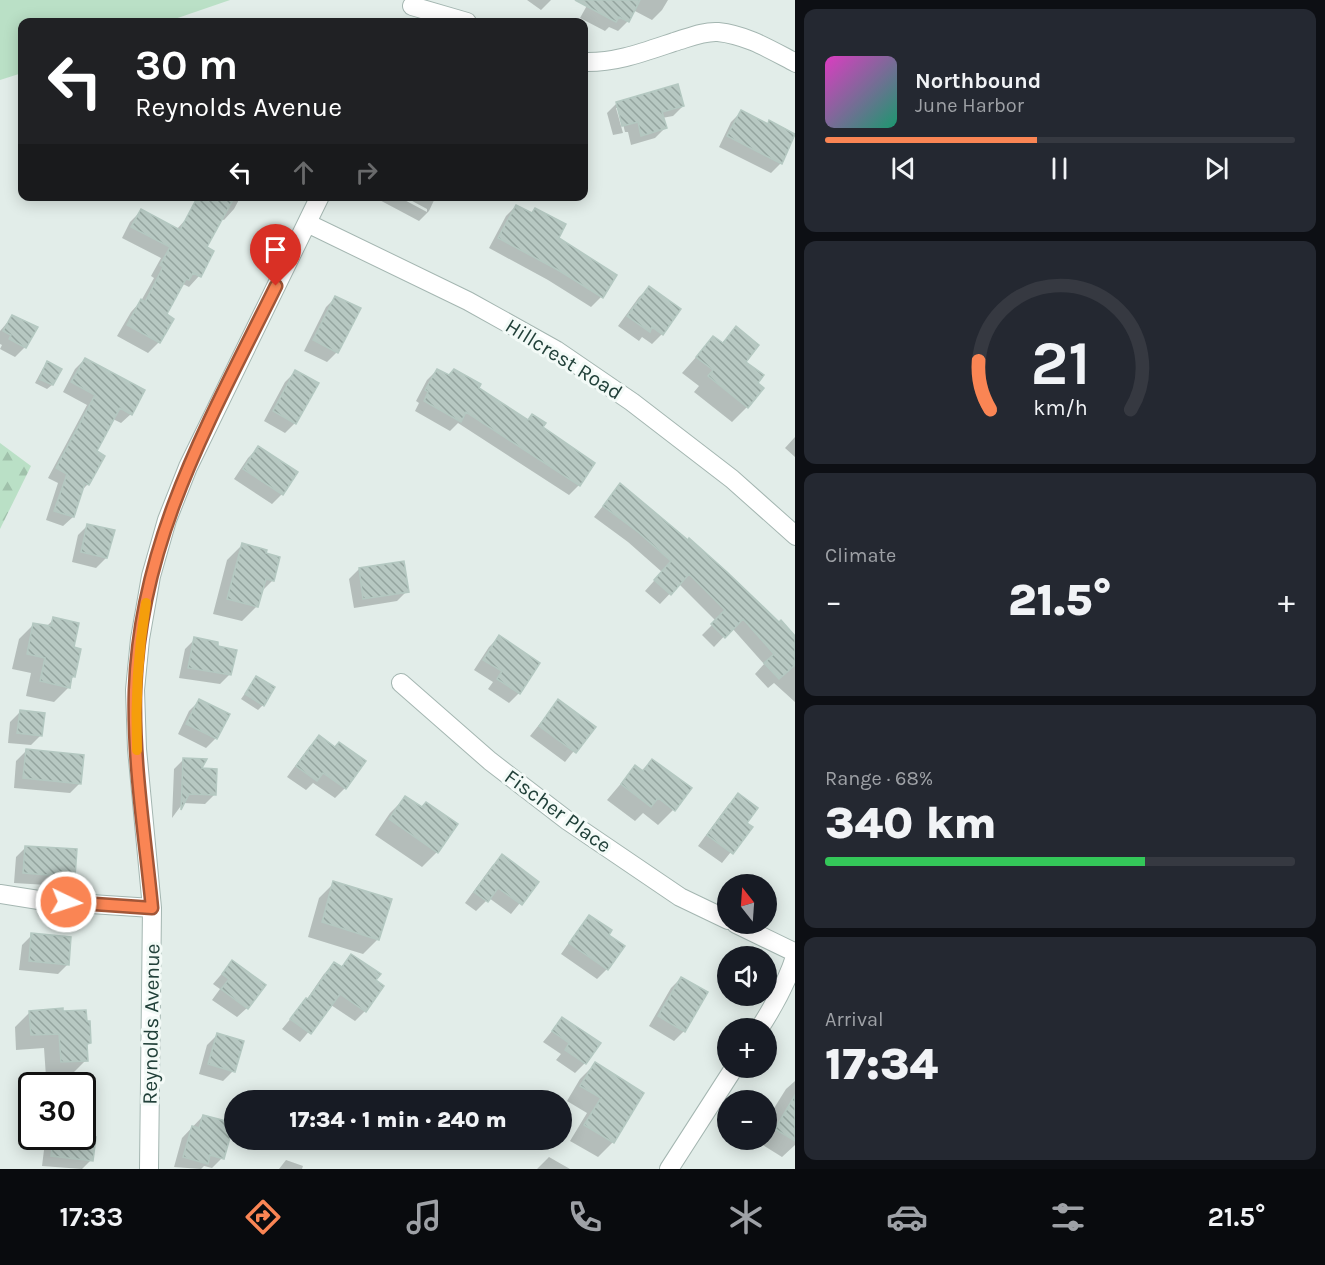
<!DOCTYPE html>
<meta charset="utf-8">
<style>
:root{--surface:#171b24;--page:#242831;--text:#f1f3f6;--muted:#9ea1a6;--line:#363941;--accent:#fa8554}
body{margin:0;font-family:Karla,sans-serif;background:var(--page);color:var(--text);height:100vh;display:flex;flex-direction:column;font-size:22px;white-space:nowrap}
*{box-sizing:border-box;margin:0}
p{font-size:20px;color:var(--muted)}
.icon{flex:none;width:33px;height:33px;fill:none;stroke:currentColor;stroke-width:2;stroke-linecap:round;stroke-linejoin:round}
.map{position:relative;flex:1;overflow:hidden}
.drawer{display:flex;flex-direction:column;gap:9px;padding:9px;background:#0d0f14;width:530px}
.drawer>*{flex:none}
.banner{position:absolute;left:18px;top:18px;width:570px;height:183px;border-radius:12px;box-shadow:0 3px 15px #0003;background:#202124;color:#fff;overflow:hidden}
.needle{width:39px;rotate:343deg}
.fabs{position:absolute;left:717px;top:874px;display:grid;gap:12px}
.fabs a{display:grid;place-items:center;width:60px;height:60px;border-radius:50%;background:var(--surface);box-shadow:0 3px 15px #0003;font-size:30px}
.speed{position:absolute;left:18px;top:1072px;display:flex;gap:12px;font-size:30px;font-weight:700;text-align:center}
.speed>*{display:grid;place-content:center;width:78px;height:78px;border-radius:50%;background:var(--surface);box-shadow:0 3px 15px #0003;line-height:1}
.speed .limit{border:3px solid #111;border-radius:9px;background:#fff;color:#111}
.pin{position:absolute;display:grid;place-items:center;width:51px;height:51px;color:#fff;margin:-62px -26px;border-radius:50% 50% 50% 0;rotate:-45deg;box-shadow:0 0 6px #0007}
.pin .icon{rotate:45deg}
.me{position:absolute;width:66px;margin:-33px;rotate:94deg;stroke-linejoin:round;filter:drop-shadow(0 0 4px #0008)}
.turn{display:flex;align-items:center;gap:21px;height:126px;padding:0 18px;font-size:27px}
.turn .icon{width:78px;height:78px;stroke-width:2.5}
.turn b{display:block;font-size:42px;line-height:51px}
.lanes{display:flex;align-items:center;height:57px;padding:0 18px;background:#0003;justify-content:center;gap:30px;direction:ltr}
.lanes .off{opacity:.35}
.big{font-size:45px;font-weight:800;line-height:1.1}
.drawer .card{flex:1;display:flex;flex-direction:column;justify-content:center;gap:9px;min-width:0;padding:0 21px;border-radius:12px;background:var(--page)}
.drawer .dial{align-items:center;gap:0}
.dial svg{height:156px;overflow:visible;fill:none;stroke:var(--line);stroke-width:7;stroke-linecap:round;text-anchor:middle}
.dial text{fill:var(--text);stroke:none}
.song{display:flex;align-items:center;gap:18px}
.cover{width:72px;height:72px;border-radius:9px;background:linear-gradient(135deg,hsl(310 70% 55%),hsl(160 70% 35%))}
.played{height:6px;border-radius:3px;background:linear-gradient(90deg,var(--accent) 45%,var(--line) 45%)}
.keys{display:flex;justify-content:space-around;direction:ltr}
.heat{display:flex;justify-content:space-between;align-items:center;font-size:33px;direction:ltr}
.charge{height:9px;border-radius:4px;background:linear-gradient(90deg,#34c759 68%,var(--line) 0)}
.trip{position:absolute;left:224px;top:1090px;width:348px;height:60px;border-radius:30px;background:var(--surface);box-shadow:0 3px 15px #0003;font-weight:800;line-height:60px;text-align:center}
.dock{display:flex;height:96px;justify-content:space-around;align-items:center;background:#090b0e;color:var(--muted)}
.dock .icon{width:42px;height:42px}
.dock .active{color:var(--accent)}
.dock b{font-size:27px;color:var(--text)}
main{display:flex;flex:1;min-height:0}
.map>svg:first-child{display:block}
.forest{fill:url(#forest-firs)}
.park{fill:#bae0c6}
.shadow{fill:#0003}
.building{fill:url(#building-back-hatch);stroke:#b4c8c1;stroke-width:1.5}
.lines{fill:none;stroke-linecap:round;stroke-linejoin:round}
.minor-casing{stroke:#a4b6b1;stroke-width:20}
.minor{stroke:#fff;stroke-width:18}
.route-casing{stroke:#a25637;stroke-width:15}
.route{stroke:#fa8554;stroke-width:10}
.slow{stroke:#f59e0b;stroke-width:10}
.labels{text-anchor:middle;stroke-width:6;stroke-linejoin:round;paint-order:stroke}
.street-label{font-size:21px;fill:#214039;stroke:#f3faf7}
</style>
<main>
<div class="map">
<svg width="796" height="1169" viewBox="0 0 796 1169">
<defs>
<pattern id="forest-firs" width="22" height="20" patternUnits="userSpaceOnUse" patternTransform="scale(1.5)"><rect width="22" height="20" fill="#bae0c6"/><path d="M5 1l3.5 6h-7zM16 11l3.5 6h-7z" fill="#a0c1ab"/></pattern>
<pattern id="building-back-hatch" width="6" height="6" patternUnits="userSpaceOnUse" patternTransform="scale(1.5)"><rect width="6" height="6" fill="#b7c8c2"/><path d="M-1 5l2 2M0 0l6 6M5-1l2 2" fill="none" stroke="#94a49f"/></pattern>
</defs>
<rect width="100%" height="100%" fill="#e2ede9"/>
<!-- forest -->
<path class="forest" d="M 0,443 L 31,466 L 0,529 Z"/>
<!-- park -->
<path class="park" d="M 0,0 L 230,0 L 166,22 L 22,22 L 22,73 L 0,80 Z"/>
<!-- shadow -->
<path class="shadow" d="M 527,0 L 551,0 L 541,10 Z
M 590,0 L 624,0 L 637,6 L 640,0 L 668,0 L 662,10 L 652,20 L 633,10 L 628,21 L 618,31 L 609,27 L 605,31 L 580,18 Z
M 617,103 L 683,106 L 673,116 L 662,118 L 665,128 L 655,138 L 631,145 L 628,132 L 625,132 L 619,108 L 616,108 L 623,133 L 613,135 L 607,113 Z
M 741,112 L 767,125 L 770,122 L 795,135 L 781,163 L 771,173 L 719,147 L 731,122 Z
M 200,196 L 241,196 L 234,209 L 224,220 L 221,219 L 205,247 L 199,276 L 189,287 L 183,284 L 179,288 L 165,315 L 159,342 L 148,353 L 117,336 L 131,312 L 141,301 L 154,278 L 151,276 L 161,258 L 122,238 L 130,222 L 141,211 L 176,230 L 188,217 Z
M 372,196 L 397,196 L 427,212 L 427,209 L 403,196 L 436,196 L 429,211 L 419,221 Z
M 516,206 L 530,214 L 535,209 L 557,238 L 615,275 L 601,297 L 591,307 L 548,280 L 489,248 L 506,216 Z
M 649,288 L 662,334 L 652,344 L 642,337 L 639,341 L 618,326 L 639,297 Z
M 336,297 L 337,352 L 327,362 L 304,351 L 326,307 Z
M 12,317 L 25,347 L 15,357 L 0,349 L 2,345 L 0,344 L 0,331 Z
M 736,328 L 744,362 L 756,383 L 747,407 L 732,422 L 694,392 L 699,386 L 682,373 L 713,338 L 721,344 Z
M 85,359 L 131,414 L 121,423 L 113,419 L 95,452 L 88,484 L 81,491 L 73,517 L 63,526 L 46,520 L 58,483 L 48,478 L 87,405 L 63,392 L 75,369 Z
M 47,363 L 52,385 L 47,389 L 35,383 L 43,368 Z
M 437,370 L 477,389 L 527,421 L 541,427 L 579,485 L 569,495 L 458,423 L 450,431 L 415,411 L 419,403 L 416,401 L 427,380 Z
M 295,372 L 295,423 L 285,433 L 264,421 L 285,382 Z
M 796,436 L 796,458 L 785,448 Z
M 258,448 L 282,494 L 272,504 L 234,479 L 248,458 Z
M 620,485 L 779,624 L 781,622 L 796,638 L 796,703 L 774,683 L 768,688 L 755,674 L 764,664 L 732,628 L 714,647 L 702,635 L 716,621 L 679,584 L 660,604 L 645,591 L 662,572 L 628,542 L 594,517 Z
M 88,525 L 106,558 L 96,568 L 72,562 L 78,535 Z
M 242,545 L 273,580 L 261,592 L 257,606 L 242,621 L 213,614 L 227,560 Z
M 359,569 L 407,591 L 397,601 L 354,608 L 349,579 Z
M 54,619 L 72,648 L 74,676 L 70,680 L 69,687 L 54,702 L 26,696 L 31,673 L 12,669 L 19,639 L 34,624 L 46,627 Z
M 499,637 L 519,693 L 509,703 L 488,689 L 493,682 L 474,670 L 489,647 Z
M 195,639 L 216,647 L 230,674 L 220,684 L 179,678 L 185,649 Z
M 256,678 L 263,705 L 258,710 L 241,699 Z
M 199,701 L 216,738 L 206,748 L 178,734 L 189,711 Z
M 558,701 L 593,727 L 565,762 L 530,736 Z
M 20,712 L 41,735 L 31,745 L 8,743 L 10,722 Z
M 319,737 L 335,748 L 364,762 L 345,788 L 335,798 L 313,783 L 306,790 L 287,777 L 309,747 Z
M 26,751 L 80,783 L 70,793 L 14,788 L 16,761 Z
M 184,759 L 200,770 L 215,794 L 205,804 L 183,803 L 172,818 L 174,769 Z
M 652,761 L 673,810 L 658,825 L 643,813 L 635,821 L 607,800 L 635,767 L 641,771 Z
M 738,795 L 745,823 L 751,827 L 722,863 L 698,846 L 728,805 Z
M 405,798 L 437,852 L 422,867 L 375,835 L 390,813 Z
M 26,847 L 74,876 L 64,886 L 14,883 L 16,857 Z
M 502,856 L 537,882 L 511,914 L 489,898 L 476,911 L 465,903 L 492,866 Z
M 334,883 L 378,939 L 363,954 L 308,937 L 319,898 Z
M 590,917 L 607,935 L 607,969 L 597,979 L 561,954 L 580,927 Z
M 32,935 L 68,964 L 58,974 L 19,970 L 22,945 Z
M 351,956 L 374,981 L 365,1011 L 355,1021 L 331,1005 L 300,1042 L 282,1029 L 307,999 L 324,974 L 334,964 L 340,968 Z
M 232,962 L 247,1008 L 237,1017 L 212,1000 L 220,989 L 213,984 Z
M 681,978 L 684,1031 L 674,1041 L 649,1026 L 671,988 Z
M 30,1012 L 89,1043 L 85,1047 L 86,1060 L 71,1075 L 46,1077 L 44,1048 L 16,1050 L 15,1027 Z
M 562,1019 L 598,1044 L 585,1063 L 575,1073 L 556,1060 L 561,1054 L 543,1042 Z
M 217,1035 L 233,1071 L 223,1081 L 199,1074 L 207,1045 Z
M 595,1064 L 642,1093 L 613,1142 L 598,1157 L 570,1141 L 587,1113 L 567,1101 L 580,1079 Z
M 796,1080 L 796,1144 L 782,1157 L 761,1144 L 764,1140 L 766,1140 L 766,1136 L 772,1126 L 766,1121 L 786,1089 Z
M 203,1116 L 222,1158 L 212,1168 L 204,1166 L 201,1169 L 174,1167 L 182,1138 Z
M 82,1120 L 96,1121 L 91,1160 L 82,1169 L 42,1166 L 44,1150 L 51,1143 L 51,1137 L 82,1137 Z
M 549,1157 L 570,1169 L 537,1169 Z
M 286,1160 L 303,1166 L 302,1169 L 279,1169 Z"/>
<!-- building -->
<path class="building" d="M 575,0 L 640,0 L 629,22 L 619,17 L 616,22 Z
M 678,84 L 684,106 L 662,112 L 667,128 L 641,136 L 638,122 L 622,126 L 616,102 Z
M 741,110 L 768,124 L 769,120 L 795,134 L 782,164 L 727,136 Z
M 198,196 L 235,196 L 207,247 L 214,251 L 201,277 L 193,273 L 189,280 L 186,279 L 167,314 L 174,319 L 160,343 L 127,325 L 141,299 L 145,302 L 163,267 L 160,265 L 170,247 L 131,227 L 141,209 L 180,230 Z
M 516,205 L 532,213 L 535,208 L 566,224 L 559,238 L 617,275 L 603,298 L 558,270 L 498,238 Z
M 649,286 L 681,309 L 663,335 L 652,327 L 650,332 L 627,316 Z
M 335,296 L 361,308 L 338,353 L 313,340 Z
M 12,315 L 38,327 L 26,348 L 9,339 L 11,335 L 3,331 Z
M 736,326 L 759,345 L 746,362 L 764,375 L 758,383 L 764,388 L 748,408 L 708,376 L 713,370 L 696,357 L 713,336 L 723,343 Z
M 85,358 L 145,390 L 132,415 L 120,408 L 97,451 L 105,456 L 89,485 L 85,483 L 74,517 L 54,511 L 67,474 L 56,468 L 95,395 L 71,382 Z
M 47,361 L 62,369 L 53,385 L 39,379 Z
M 437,369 L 449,375 L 454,369 L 481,384 L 479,388 L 528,420 L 532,414 L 546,423 L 543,427 L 595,463 L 580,486 L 466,412 L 461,422 L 424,401 L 428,392 L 425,390 Z
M 295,370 L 319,383 L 296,424 L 273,411 Z
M 258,446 L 298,472 L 283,495 L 243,469 Z
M 620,483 L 688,540 L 689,538 L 727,572 L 779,622 L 781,620 L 795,636 L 795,665 L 779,679 L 764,663 L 774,654 L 743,619 L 725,638 L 711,624 L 725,610 L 689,574 L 671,595 L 654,580 L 671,561 L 638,532 L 603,506 Z
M 87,524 L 115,530 L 107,558 L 81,552 Z
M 242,543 L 267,550 L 266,553 L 280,557 L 274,581 L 266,579 L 258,607 L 227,599 Z
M 404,561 L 409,592 L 363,599 L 359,568 Z
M 53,617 L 79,623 L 74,647 L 81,649 L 75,677 L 72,676 L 70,688 L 40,681 L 45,658 L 27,654 L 33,623 L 51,626 Z
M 499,635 L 540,663 L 520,694 L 497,679 L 502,671 L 483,660 Z
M 194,637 L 218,642 L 218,646 L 237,650 L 231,675 L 188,668 Z
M 256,676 L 275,687 L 264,706 L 245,694 Z
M 199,699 L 230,714 L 217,739 L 186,724 Z
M 558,699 L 596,727 L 576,753 L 539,726 Z
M 20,710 L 45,713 L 42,736 L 17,733 Z
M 319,735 L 335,747 L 339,742 L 366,761 L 346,789 L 323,773 L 317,781 L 296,766 Z
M 26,749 L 84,755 L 81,784 L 23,778 Z
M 183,758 L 207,759 L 202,768 L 217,769 L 216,795 L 189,794 L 181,810 Z
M 652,759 L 692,788 L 675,811 L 658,798 L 651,807 L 621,784 L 635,765 L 643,771 Z
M 738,793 L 758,808 L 747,823 L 753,827 L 733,854 L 707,835 Z
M 405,796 L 422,807 L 426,802 L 458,824 L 438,853 L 389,819 Z
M 25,846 L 77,849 L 75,877 L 23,873 Z
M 502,854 L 539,882 L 522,905 L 498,888 L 488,902 L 474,892 Z
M 333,881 L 392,899 L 379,940 L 322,922 Z
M 589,915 L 612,930 L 609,935 L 625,946 L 608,970 L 569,943 Z
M 31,933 L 71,937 L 69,965 L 29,961 Z
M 351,954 L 381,974 L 376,980 L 384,986 L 366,1012 L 340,994 L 311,1034 L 290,1019 L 306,998 L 308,999 L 334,962 L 342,967 Z
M 232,960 L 266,985 L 248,1009 L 221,989 L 229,979 L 222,974 Z
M 681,977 L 708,992 L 685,1032 L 658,1016 Z
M 63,1008 L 63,1011 L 86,1010 L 87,1021 L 90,1021 L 91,1043 L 87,1044 L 88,1061 L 61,1062 L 59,1034 L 31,1035 L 29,1011 Z
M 562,1017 L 601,1043 L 586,1064 L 565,1050 L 569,1043 L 552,1031 Z
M 217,1033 L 244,1041 L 235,1072 L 208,1064 Z
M 595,1062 L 644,1093 L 614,1143 L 584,1125 L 601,1098 L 580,1086 Z
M 795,1095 L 795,1141 L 775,1129 Z
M 203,1115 L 234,1123 L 224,1159 L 210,1155 L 208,1164 L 183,1157 L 192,1126 L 199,1128 Z
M 60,1137 L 96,1137 L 93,1161 L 51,1156 L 53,1138 L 59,1139 Z"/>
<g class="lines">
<!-- minor casing -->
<g class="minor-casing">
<path id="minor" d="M 412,6 L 467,22
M 584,62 C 615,63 644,52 674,42 C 688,38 703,31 718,32 C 747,35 771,50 796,63
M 307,223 L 468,301 L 556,350 L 632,402 L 732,479 L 796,536
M 401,683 L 490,761 L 568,821 L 680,897 L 728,920
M 0,894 L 45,901 L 152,908
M 736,924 L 796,953
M 759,1029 C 774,1006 788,980 796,954
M 149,1169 L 152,908 L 137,749 L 135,690 L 140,639 L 151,576 L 167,520 L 188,467 L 320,196
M 669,1169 L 734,1068"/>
</g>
<!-- minor -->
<use href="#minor" class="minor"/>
</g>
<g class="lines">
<!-- route casing -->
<g class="route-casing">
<path id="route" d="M 66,902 L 152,908 C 145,836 133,763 135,690 C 140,539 211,418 276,286"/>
</g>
<!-- route -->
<use href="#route" class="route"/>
<!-- slow -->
<path class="slow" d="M 137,750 C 135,700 138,652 146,603"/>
</g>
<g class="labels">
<!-- street labels -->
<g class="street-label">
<text transform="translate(564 359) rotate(32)" y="7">Hillcrest Road</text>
<text transform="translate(558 811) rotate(36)" y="7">Fischer Place</text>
<text transform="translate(151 1024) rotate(-89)" y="7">Reynolds Avenue</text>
</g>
</g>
</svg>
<div class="fabs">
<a><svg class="needle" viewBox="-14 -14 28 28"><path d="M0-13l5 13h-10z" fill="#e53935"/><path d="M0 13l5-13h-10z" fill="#9ea1a6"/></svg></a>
<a><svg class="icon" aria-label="sound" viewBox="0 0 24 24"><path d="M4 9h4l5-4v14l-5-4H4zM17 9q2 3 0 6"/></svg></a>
<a>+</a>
<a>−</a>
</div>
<div class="speed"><div class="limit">30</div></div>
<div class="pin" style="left:276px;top:286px;background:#d93025"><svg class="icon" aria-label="arrive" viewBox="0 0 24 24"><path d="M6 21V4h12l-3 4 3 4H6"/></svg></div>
<svg class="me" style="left:66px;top:902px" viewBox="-20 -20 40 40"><circle r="17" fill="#fa8554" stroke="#fff" stroke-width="3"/><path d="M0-11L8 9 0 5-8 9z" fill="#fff"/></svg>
<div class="trip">17:34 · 1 min · 240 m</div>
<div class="banner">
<div class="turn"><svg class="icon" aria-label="left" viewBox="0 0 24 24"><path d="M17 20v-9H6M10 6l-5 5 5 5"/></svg><div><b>30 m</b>Reynolds Avenue</div></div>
<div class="lanes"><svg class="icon" aria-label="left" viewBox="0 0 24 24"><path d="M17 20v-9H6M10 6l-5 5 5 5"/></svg><svg class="icon off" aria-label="ahead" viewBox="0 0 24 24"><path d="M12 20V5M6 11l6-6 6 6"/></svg><svg class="icon off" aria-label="right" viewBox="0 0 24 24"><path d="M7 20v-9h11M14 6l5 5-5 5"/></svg></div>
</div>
</div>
<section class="drawer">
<div class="card">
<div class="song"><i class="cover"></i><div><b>Northbound</b><p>June Harbor</p></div></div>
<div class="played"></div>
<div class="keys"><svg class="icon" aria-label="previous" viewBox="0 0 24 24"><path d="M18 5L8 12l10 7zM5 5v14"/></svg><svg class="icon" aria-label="pause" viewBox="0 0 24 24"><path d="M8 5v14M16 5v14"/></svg><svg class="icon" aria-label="next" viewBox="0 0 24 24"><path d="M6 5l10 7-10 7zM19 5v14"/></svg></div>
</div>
<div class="card dial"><svg viewBox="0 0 100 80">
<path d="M14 69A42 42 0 1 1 86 69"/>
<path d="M14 69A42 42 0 0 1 8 44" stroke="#fa8554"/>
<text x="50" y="56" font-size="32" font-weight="700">21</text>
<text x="50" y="72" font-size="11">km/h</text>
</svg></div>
<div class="card"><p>Climate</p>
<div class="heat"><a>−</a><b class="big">21.5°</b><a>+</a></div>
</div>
<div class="card"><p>Range · 68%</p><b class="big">340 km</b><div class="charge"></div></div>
<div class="card"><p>Arrival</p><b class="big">17:34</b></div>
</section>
</main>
<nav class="dock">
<b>17:33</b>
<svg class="icon active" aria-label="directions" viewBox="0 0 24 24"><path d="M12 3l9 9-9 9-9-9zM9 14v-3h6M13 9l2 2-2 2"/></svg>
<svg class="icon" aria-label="music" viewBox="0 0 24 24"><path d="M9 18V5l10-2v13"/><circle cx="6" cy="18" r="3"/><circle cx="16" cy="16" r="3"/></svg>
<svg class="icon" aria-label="phone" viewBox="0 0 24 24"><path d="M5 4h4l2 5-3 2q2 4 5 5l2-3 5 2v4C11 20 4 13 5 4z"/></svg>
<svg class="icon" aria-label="climate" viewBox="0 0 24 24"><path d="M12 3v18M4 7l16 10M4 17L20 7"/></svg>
<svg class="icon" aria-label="car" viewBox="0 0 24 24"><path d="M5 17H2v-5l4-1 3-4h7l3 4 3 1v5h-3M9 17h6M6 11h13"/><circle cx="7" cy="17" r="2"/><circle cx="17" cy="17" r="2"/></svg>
<svg class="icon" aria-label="filters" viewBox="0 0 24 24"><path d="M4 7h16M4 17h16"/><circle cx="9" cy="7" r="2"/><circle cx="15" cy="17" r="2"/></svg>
<b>21.5°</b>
</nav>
